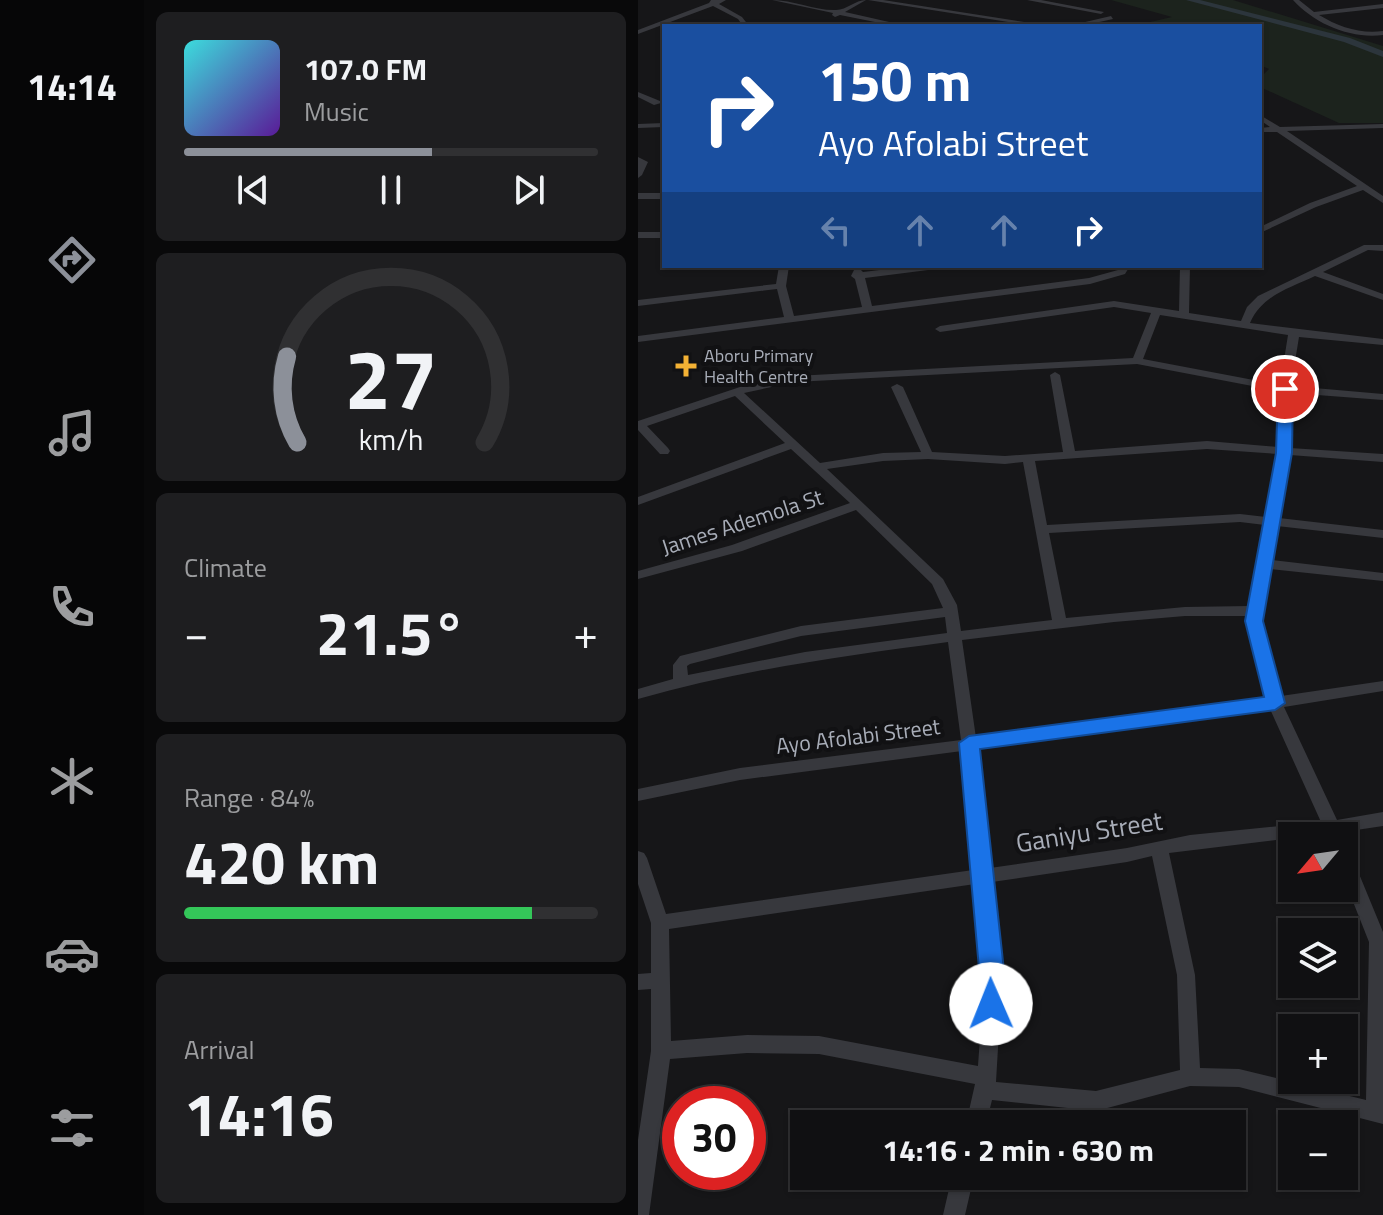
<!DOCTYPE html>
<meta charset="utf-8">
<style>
:root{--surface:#101012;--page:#1e1e20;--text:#f1f3f6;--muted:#9c9d9f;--line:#303032;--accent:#8c9099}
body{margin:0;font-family:"Titillium Web",sans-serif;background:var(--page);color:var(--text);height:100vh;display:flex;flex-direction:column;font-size:30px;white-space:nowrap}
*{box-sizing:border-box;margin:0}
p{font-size:26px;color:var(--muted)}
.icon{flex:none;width:44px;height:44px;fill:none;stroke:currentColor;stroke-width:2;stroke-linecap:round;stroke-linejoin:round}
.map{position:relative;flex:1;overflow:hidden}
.sheet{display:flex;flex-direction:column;gap:12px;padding:12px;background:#09090a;width:494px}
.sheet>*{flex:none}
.banner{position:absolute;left:24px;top:24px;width:600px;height:244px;border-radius:0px;box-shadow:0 2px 6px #0004,0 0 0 2px var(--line);background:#1a4fa0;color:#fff;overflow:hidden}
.needle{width:52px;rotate:241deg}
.controls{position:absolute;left:640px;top:822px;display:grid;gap:16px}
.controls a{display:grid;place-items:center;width:80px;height:80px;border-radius:0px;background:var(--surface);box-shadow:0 2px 6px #0004,0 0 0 2px var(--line);font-size:40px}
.speed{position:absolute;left:24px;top:1086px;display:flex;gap:16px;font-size:40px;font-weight:700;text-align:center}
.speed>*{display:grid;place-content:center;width:104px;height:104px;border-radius:50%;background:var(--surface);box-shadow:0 2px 6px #0004,0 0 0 2px var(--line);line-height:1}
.speed .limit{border:12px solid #d22;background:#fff;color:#111}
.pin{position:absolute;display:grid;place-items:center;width:68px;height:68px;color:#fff;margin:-34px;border:4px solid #fff;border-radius:50%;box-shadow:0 2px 8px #0007}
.me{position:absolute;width:88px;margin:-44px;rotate:359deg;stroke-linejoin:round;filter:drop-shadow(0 0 6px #0008)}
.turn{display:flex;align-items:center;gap:28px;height:168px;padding:0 24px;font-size:36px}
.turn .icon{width:104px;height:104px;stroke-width:2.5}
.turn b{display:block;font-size:56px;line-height:68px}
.lanes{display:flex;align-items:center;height:76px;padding:0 24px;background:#0003;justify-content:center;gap:40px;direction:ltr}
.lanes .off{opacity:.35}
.big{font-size:60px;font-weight:700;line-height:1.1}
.sheet .card{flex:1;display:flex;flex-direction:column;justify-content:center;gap:12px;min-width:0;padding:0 28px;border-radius:12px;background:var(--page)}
.sheet .dial{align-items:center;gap:0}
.dial svg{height:208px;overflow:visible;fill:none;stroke:var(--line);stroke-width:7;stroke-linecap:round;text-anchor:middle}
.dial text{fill:var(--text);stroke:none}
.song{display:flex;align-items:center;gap:24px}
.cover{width:96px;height:96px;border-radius:12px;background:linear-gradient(135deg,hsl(180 70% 55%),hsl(270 70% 35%))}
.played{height:8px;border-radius:4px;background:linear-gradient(90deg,var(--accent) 60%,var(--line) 60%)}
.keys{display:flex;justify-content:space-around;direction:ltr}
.heat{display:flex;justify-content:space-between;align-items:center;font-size:44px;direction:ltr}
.charge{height:12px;border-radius:6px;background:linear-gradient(90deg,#34c759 84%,var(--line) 0)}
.trip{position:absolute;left:152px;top:1110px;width:456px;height:80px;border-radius:0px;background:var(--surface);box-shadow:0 2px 6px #0004,0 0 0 2px var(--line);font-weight:700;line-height:80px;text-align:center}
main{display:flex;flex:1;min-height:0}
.tabs{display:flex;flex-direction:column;width:144px;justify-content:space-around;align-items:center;background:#060607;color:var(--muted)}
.tabs .icon{width:56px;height:56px}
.tabs .selected{color:var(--accent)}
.tabs b{font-size:36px;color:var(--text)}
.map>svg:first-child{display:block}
.green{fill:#1c231d}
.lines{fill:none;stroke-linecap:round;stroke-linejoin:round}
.river{fill:#2c353c;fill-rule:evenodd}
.minor{fill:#37383d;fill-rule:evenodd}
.route{fill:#1a73e8;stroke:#114b97;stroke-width:2}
.poi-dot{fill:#f2b134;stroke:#111113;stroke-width:3}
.labels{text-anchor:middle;stroke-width:8;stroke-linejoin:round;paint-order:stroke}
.far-poi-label{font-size:18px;fill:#a8adb8;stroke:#111113;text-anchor:start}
.street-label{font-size:22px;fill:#a8adb8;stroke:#111113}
.near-street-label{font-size:26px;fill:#a8adb8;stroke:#111113}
</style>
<main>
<nav class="tabs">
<b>14:14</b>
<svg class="icon selected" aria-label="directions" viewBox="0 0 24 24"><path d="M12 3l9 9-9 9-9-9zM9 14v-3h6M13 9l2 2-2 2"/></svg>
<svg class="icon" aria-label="music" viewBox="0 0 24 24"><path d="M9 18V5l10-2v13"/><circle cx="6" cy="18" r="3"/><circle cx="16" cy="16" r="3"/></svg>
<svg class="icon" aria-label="phone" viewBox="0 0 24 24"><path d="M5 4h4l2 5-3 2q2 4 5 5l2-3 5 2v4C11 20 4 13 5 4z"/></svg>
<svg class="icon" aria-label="climate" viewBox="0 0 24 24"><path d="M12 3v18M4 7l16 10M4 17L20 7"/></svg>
<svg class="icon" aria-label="car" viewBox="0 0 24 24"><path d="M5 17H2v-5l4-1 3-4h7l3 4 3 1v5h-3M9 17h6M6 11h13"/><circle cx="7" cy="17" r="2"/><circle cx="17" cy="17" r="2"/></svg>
<svg class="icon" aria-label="filters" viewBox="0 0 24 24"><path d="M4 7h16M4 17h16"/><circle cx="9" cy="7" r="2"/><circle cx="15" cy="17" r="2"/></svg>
</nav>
<section class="sheet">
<div class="card">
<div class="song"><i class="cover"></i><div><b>107.0 FM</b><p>Music</p></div></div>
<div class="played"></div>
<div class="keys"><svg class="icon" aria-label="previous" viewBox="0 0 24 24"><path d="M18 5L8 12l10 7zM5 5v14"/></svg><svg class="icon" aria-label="pause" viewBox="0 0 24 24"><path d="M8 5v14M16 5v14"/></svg><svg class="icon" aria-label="next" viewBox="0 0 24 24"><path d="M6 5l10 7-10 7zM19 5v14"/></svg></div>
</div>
<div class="card dial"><svg viewBox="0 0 100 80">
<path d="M14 69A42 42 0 1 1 86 69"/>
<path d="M14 69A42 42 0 0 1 10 36" stroke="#8c9099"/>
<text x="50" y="56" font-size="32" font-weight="700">27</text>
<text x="50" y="72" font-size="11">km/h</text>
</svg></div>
<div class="card"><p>Climate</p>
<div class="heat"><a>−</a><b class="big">21.5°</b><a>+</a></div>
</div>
<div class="card"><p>Range · 84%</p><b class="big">420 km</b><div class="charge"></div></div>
<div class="card"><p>Arrival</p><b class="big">14:16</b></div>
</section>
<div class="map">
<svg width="745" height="1215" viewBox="0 0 745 1215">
<rect width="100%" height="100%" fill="#161618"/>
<!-- green -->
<path class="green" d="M 473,0 L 595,0 L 745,46 L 745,123 L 701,123 L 622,87 L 622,78 L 631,69 L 622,65 L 622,26 L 515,26 L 508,23 L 534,17 Z"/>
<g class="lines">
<!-- river -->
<path class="river" d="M 548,0 L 562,0 L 712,38 L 745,51 L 745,57 L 706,42 Z"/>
<!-- minor -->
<path class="minor" d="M 73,0 L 88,0 L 81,4 L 104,17 L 111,26 L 105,26 L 100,19 L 75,6 L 0,34 L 0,30 L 71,3 Z
M 134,0 C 155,0 179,11 198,10 C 209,10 217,0 228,0 L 207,12 L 260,24 L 257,26 L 202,15 L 197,17 L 194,15 L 195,13 Z
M 230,0 L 245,0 L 412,26 L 396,26 Z
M 389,0 L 403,0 L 466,12 L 463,14 Z
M 655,0 L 661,0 L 676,12 L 745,4 L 745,8 L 681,15 C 701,27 722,34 745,31 L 745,35 C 712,39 677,24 655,0 Z
M 473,16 L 475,19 L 443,26 L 430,26 Z
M 0,92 L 22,101 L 23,103 L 16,105 L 0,97 Z
M 622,115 L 642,127 L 745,124 L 745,128 L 649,131 L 745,196 L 745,203 L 725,190 L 678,207 L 622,233 L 622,227 L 672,203 L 719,186 L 639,132 L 622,132 L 622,128 L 632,127 L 622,120 Z
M 26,123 L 26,127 L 0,128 L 0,124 Z
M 0,157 L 10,162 L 4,175 L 0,178 Z
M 0,193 L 26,193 L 26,199 L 0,199 Z
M 0,232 L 26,232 L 26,238 L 0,238 Z
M 726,245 L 745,245 L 745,251 L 730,250 L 685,272 L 745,294 L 745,300 L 677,276 C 652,288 624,295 612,323 L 745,339 L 745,345 L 661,337 L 653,386 L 745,394 L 745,400 L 653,393 L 652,448 L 745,454 L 745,462 L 652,455 L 641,518 L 745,530 L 745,538 L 639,526 L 634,560 L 745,573 L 745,581 L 632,569 L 623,621 L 643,696 L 745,681 L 745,691 L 646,707 L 699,820 L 745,812 L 745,826 L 705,832 L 706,836 L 706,837 L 689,834 L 654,836 L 654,838 L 531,853 L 557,975 L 562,1068 L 601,1069 L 728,1100 L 731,942 L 706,879 L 706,850 L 712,852 L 745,932 L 745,1124 L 601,1087 L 552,1086 L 458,1111 L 354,1100 L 348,1124 L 328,1124 L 337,1084 L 181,1054 L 109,1053 L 32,1059 L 11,1215 L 0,1215 L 0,1140 L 13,1051 L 13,989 L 0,990 L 0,974 L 13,973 L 13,923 L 0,884 L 0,851 L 6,853 L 9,858 L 28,914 L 335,870 L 324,751 L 102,780 L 0,801 L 0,789 L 102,768 L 323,740 L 310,642 C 205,656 102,670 0,699 L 0,689 L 35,679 L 35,665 L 42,656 L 163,626 L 305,608 L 294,584 L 218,510 L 104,551 L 0,579 L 0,571 L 94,545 L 212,503 L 153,449 L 0,505 L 0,497 L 147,443 L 97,396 L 9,426 L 30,448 L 32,451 L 30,454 L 22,454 L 0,430 L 0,421 L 108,385 L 157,376 L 495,358 L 513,313 L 476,307 L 302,332 L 297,329 L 302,326 L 476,301 L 541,311 L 542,266 L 552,266 L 551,313 L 603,321 L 609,307 L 620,296 ZM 522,315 L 650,335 L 642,385 L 505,359 ZM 499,364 L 641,391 L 640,447 L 569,441 L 437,451 L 422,375 L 417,372 L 412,375 L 425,452 L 367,456 L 294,452 L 265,387 L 259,384 L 253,387 L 283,452 L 245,453 L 182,463 L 106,393 L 157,382 ZM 569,449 L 640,454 L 628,517 L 602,514 L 409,525 L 397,461 ZM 290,459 L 367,464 L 385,462 L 414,620 L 323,631 L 319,605 L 305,579 L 189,469 L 245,461 ZM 602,522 L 627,525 L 612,606 L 547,607 L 428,618 L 411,533 ZM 547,616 L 610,616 L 609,621 L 628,699 L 338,738 L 324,640 L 476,622 ZM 307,617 L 309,633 L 167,652 L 50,675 L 49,666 L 52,664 L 163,636 ZM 632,709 L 683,822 L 552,835 L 489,848 L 352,868 L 340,749 ZM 514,856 L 539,975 L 542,1070 L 458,1091 L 358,1082 L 364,980 L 354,882 L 489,862 ZM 337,884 L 346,980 L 340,1066 L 181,1036 L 109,1035 L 33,1041 L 31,929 Z
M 141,266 L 151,266 L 148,286 L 156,316 L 224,307 L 217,279 L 213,276 L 217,268 L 220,267 L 225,272 L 275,266 L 303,266 L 298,269 L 227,278 L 234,306 L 451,278 L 480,270 L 482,266 L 492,266 L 487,274 L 452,284 L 0,342 L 0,336 L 146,317 L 139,289 L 0,306 L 0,300 L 138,284 Z
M 314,1176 L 336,1176 L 327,1215 L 305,1215 Z"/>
</g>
<!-- route -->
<path class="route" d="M 647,384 L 655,389 L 654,453 L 625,621 L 647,703 L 637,710 L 342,749 L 367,980 L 362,1012 L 353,1016 L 344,1012 L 341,1004 L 342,980 L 321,743 L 331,736 L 626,697 L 607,621 L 638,453 L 640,389 Z"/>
<!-- markers -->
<path class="poi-dot" d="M44 354h8v8h8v8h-8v8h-8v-8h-8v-8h8z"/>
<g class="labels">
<!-- far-poi labels -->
<g class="far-poi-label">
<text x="66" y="362">Aboru Primary<tspan x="66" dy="21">Health Centre</tspan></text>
</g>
<!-- street labels -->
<g class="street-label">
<text transform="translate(104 522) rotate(-18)" y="8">James Ademola St</text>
<text transform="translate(220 736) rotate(-7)" y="8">Ayo Afolabi Street</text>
</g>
<!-- near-street labels -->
<g class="near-street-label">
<text transform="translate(451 832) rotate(-9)" y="9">Ganiyu Street</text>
</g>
</g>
</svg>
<div class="controls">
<a><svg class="needle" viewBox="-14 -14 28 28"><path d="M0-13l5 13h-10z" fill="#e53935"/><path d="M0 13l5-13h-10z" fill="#9c9d9f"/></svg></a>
<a><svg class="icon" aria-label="layers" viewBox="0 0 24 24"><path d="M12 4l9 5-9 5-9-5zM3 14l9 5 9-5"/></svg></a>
<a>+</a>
<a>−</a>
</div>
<div class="speed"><div class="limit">30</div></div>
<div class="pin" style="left:647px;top:389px;background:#d93025"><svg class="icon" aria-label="arrive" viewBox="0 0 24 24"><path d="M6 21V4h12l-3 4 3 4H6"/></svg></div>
<svg class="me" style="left:353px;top:1004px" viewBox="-20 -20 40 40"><circle r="19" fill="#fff"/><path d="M0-13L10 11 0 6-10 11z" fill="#1a73e8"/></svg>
<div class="trip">14:16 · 2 min · 630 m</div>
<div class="banner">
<div class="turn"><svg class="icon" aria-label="right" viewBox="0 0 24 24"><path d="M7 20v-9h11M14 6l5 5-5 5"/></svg><div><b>150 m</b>Ayo Afolabi Street</div></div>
<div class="lanes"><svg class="icon off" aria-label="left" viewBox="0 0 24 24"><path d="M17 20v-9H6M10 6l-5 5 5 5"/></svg><svg class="icon off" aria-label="ahead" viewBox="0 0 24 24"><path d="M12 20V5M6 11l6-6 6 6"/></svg><svg class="icon off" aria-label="ahead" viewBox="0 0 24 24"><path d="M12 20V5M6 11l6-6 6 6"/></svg><svg class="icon" aria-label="right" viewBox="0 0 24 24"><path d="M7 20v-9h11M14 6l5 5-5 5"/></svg></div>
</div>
</div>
</main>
